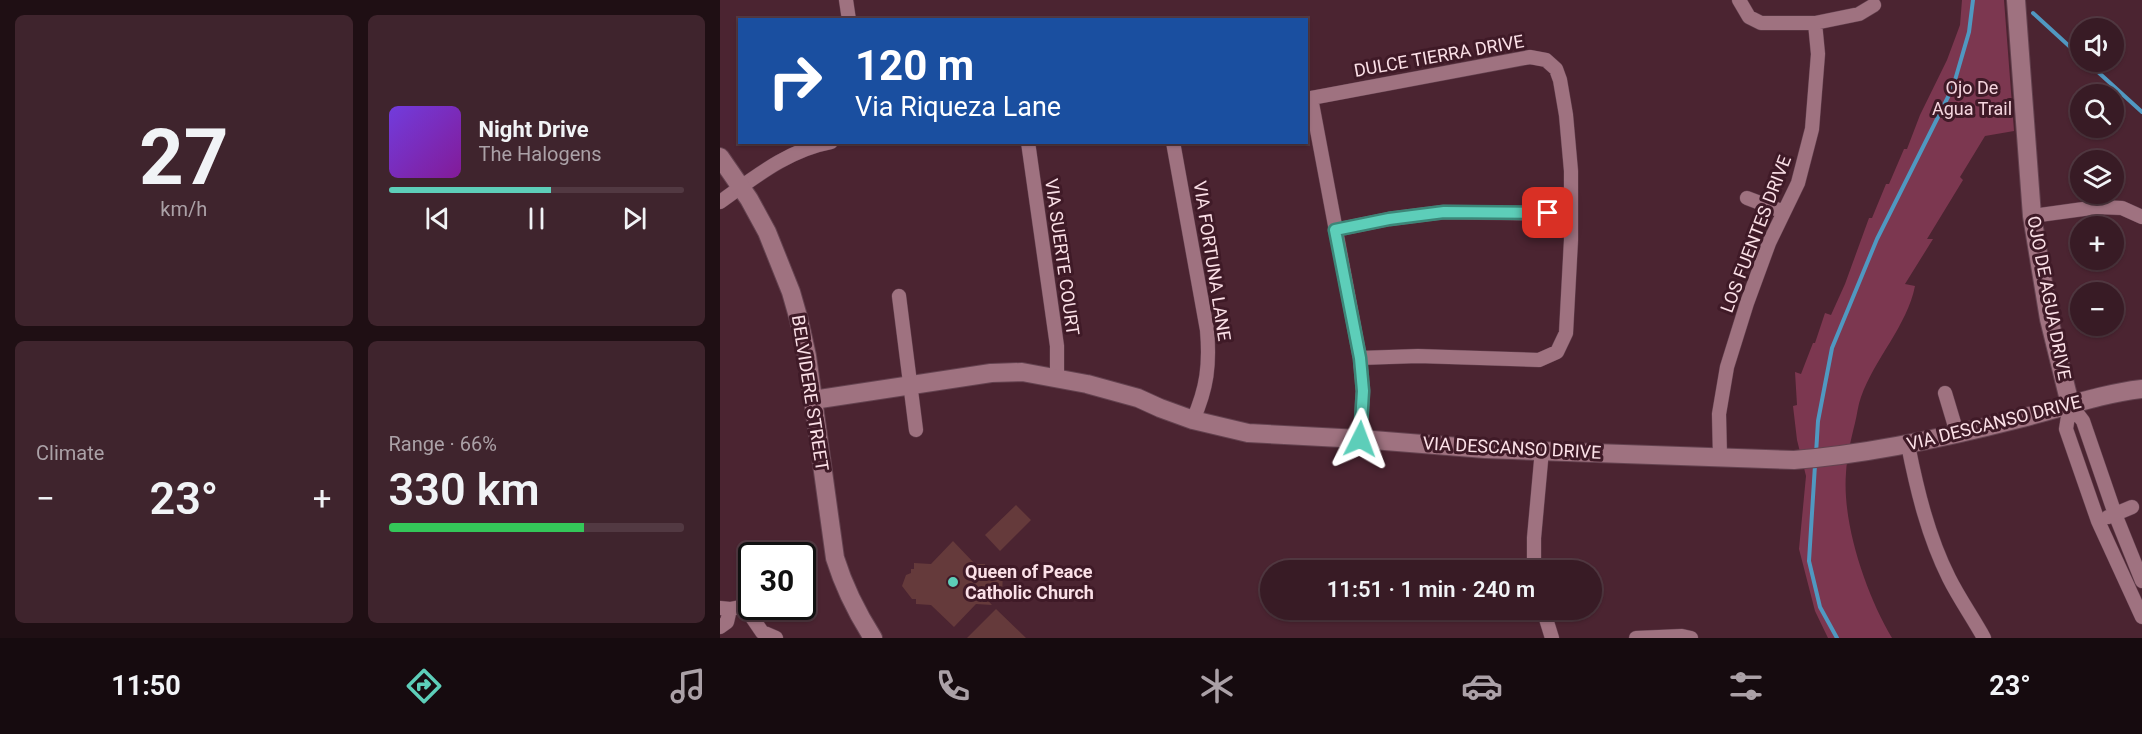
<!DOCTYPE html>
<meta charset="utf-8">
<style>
:root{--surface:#381b25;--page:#3f242d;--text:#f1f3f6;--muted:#aba1a7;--line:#523942;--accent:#5dceb9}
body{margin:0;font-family:Roboto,sans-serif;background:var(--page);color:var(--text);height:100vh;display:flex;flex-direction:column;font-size:22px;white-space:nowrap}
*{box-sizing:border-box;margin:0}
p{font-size:20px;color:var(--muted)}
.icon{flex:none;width:33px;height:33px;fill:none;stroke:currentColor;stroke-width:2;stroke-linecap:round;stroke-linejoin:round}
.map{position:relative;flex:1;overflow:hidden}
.details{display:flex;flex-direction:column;gap:15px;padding:15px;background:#1f0f14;width:720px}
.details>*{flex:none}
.guide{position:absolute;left:18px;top:18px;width:570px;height:126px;border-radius:0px;box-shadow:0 2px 4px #0004,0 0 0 2px var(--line);background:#1a4fa0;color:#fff;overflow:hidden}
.controls{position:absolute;left:1350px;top:18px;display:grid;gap:12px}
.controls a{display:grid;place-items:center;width:54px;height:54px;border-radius:50%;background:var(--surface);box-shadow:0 2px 4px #0004,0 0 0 2px var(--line);font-size:30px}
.speed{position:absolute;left:18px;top:542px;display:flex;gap:12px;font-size:30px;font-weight:700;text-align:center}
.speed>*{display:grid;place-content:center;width:78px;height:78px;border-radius:50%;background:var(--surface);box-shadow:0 2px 4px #0004,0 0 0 2px var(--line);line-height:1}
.speed .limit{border:3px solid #111;border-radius:9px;background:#fff;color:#111}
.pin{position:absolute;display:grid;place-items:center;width:51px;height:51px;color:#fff;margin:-26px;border-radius:12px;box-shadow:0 3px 9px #0006}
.me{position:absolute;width:66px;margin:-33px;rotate:3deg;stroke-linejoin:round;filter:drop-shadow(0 0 4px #0008)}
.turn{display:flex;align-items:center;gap:21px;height:126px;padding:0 18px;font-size:27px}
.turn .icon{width:78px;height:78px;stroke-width:2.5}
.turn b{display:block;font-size:42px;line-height:51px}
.big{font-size:45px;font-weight:600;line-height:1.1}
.details .card{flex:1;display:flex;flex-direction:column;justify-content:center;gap:9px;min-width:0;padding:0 21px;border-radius:9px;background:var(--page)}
.details .dial{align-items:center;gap:0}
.dial b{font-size:78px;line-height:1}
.song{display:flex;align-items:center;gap:18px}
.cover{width:72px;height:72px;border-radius:9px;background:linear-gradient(135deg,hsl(260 70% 55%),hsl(290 70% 35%))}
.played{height:6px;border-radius:3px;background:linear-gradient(90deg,var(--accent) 55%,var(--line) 55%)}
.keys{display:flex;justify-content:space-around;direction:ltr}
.heat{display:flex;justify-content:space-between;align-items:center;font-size:33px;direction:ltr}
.charge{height:9px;border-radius:4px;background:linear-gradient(90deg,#34c759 66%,var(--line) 0)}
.details .tiles{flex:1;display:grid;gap:15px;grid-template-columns:repeat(2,1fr)}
.trip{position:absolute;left:540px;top:560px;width:342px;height:60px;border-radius:30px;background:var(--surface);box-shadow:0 2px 4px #0004,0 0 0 2px var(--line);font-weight:600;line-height:60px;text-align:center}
.tabs{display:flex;height:96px;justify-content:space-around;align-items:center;background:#160b0f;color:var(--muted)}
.tabs .icon{width:42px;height:42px}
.tabs .current{color:var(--accent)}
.tabs b{font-size:27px;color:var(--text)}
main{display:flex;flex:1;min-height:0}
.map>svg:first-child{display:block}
.green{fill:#7c3750}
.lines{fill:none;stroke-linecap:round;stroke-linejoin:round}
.stream{stroke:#5098c1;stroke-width:4}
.building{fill:#653a3b}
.street-casing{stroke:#64424f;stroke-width:15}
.secondary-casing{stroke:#64424f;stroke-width:20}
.street{stroke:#9f7280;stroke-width:14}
.secondary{stroke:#9f7280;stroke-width:18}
.route-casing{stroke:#3c8678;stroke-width:15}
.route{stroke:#5dceb9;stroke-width:10}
.poi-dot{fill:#5dceb9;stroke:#3f1a27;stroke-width:2}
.labels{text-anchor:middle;stroke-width:6;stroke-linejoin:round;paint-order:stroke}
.street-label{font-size:18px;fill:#fbe0e7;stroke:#3f1a27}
.park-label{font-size:18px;fill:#f5d5de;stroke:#3f1a27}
.poi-label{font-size:18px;font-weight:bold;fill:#fbe0e7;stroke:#3f1a27;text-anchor:start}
</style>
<main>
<section class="details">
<div class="tiles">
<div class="card dial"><b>27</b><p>km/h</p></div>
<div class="card">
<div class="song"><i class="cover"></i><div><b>Night Drive</b><p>The Halogens</p></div></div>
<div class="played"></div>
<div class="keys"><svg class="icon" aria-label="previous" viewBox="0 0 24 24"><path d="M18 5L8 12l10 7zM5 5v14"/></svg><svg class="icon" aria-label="pause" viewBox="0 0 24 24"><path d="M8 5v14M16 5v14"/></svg><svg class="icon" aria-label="next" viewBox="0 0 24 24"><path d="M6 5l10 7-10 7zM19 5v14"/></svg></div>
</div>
<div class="card"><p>Climate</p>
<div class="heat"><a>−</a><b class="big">23°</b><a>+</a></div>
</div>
<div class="card"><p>Range · 66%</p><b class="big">330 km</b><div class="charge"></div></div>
</div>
</section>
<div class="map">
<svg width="1422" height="638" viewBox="0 0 1422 638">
<rect width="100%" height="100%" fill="#4b2431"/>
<!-- green -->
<path class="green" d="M 1242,0 L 1284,0 L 1294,131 L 1265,136 L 1240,177 L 1243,180 L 1207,239 L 1213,239 L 1185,284 L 1195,286 C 1187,326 1155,358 1141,397 C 1138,405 1137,415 1135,423 C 1131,439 1127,456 1126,473 C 1122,524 1146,594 1172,638 L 1108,638 L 1095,611 L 1079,549 L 1086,476 L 1077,440 L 1073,406 L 1077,405 L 1075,372 L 1081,374 L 1093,343 L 1095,343 L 1105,313 L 1111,315 L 1125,284 L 1149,218 L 1152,218 L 1166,184 L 1169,184 L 1184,149 L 1187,149 L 1200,115 L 1227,60 L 1240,25 Z"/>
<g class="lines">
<!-- stream -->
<path class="stream" d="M 1313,13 L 1360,56
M 1367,62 L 1422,112
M 1096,454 L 1098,421 L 1112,348 L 1157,239 L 1233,87 L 1249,32 L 1253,0
M 1095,465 L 1089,561 L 1100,607 L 1117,638"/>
</g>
<!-- building -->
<path class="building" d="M 296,505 L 311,520 L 280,551 L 265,535 Z
M 233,541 L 255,564 L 265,564 L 265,572 L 283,572 L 282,595 L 263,595 L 272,605 L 256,604 L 234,627 L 211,605 L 196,604 L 196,599 L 192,599 L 182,586 L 186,575 L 191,573 L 191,569 L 194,569 L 194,563 L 211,564 Z
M 276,609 L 306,638 L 247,638 Z"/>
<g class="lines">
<!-- street casing -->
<g class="street-casing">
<path id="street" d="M 126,0 L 129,20
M 1019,0 L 1029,17 L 1041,23 L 1095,23 L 1139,14 L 1154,5
M 591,98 L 640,358 L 643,391 L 640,439
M 586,99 L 810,57 L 826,60 L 836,69 L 840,80 L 846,115 L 851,171 L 851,240 L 846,333 L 837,352 L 819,360 L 698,356 L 640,358
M 308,142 L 337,346 L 337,377
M 453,142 L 487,330 C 490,365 487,388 473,420
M 1027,198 L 1064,212
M 0,202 C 35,177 68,150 111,142
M 1312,216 L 1378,207 L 1402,208 L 1422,217
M 615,230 L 669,219 L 724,212 L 851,214
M 179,296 L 196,430
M 1225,393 L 1237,433
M 1350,404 L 1346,429 L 1378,521 L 1422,617
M 1350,404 L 1363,421 L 1395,514 L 1422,581
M 1188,445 C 1197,490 1208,536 1229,578 C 1239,598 1253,618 1264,638
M 1000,457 L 999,414 L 1007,367 L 1027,303 L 1049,243 L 1078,183 L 1092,129 L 1098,54 L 1095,23
M 1388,517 L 1412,507
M 814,570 L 814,538 L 822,450
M 0,608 L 10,609 L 20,607 L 27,610 L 42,632 L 56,638
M 823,609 L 832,638
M 0,627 L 7,622 L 10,609
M 916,638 L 962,636 L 971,638"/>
</g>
<!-- secondary casing -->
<g class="secondary-casing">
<path id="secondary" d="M 1296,0 L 1312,216 L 1329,319 L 1350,404
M 0,157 L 29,199 L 47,232 L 71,292 L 79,320 L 87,356 L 115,558 C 124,587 137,613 153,638
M 93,400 L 271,373 L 302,372 L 367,384 L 418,398 L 440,408 L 473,420 L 528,433 L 640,439 L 765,449 L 1074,460 C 1149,454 1224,438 1298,419 C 1339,409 1379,394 1422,389"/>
</g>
<!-- street -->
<use href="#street" class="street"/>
<!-- secondary -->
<use href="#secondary" class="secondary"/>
</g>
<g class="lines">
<!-- route casing -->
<g class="route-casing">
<path id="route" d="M 640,439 L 643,391 L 640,358 L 615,230 L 669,219 L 724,212 L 828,213"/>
</g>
<!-- route -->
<use href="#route" class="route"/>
</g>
<!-- markers -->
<circle class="poi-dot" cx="233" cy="582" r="6"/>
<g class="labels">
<!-- street labels -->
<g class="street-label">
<text transform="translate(719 56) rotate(-10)" y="6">DULCE TIERRA DRIVE</text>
<text transform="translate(1036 234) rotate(-69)" y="6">LOS FUENTES DRIVE</text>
<text transform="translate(342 257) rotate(82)" y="6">VIA SUERTE COURT</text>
<text transform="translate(492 261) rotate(81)" y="6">VIA FORTUNA LANE</text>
<text transform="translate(1329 298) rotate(79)" y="6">OJO DE AGUA DRIVE</text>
<text transform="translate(90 393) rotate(81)" y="6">BELVIDERE STREET</text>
<text transform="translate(1274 423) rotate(-14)" y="6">VIA DESCANSO DRIVE</text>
<text transform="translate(792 448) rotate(3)" y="6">VIA DESCANSO DRIVE</text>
</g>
<!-- park labels -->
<g class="park-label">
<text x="1252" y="94">Ojo De<tspan x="1252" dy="21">Agua Trail</tspan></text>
</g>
<!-- poi labels -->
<g class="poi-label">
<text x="245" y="578">Queen of Peace<tspan x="245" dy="21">Catholic Church</tspan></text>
</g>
</g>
</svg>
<div class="controls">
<a><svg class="icon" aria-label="sound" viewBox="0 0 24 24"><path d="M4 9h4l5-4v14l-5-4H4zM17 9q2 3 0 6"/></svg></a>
<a><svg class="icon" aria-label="search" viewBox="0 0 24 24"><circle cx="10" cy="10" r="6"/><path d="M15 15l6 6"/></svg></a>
<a><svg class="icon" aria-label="layers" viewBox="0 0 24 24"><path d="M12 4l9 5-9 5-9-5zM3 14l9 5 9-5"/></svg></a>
<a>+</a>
<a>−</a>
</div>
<div class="speed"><div class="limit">30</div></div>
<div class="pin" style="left:828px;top:213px;background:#d93025"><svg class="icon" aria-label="arrive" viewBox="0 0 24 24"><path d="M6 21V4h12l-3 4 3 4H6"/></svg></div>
<svg class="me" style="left:640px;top:439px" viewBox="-20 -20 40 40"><path d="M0-17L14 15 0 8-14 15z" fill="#5dceb9" stroke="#fff" stroke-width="4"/></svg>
<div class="trip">11:51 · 1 min · 240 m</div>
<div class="guide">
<div class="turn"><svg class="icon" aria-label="right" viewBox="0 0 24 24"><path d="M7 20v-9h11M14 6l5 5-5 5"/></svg><div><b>120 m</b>Via Riqueza Lane</div></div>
</div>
</div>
</main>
<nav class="tabs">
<b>11:50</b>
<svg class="icon current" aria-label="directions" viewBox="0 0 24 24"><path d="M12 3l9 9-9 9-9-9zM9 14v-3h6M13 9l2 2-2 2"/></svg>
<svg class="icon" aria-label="music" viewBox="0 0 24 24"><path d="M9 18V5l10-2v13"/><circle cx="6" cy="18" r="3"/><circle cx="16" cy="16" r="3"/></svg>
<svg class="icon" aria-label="phone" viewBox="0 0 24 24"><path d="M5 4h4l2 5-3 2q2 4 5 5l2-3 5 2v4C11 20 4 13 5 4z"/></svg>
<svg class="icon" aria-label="climate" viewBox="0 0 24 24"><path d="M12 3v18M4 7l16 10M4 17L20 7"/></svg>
<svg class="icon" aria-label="car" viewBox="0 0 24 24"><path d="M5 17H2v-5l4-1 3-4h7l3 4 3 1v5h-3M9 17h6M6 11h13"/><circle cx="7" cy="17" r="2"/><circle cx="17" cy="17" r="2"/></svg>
<svg class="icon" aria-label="filters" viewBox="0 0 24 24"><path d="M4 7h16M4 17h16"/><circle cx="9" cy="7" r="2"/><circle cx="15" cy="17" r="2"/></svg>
<b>23°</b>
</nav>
